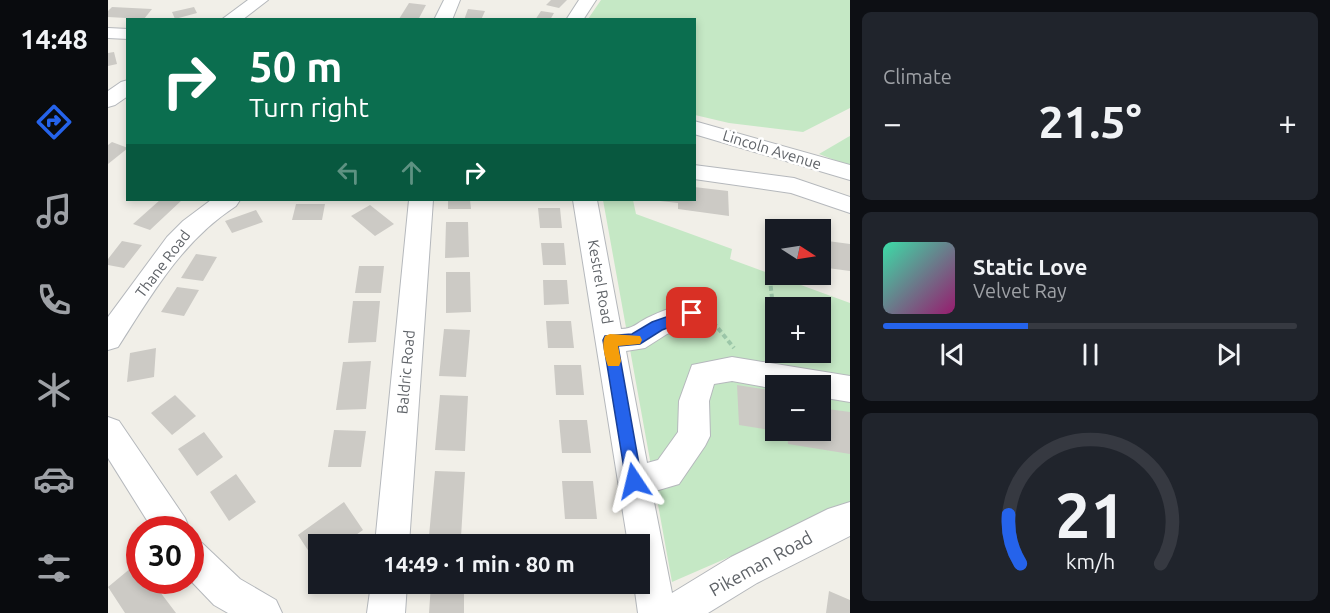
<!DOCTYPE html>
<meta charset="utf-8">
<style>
:root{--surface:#171b24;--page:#20242c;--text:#f1f3f6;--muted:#9ea1a6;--line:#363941;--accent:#2563eb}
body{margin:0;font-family:Ubuntu,sans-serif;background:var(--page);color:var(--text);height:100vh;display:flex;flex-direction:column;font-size:22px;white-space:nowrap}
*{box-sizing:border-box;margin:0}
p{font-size:20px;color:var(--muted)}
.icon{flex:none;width:33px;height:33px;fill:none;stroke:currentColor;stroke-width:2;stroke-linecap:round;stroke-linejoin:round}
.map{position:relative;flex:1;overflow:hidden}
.side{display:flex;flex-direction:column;gap:12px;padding:12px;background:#0d0f14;width:480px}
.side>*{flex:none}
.hud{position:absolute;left:18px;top:18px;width:570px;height:183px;border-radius:0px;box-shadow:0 3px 9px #0003;background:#0b6e4f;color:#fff;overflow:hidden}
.needle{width:39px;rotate:102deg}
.tools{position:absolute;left:657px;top:219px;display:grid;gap:12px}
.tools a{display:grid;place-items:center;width:66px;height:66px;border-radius:0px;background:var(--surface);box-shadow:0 3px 9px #0003;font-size:30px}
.speed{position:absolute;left:18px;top:516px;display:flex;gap:12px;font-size:30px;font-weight:700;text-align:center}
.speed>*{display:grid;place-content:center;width:78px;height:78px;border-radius:50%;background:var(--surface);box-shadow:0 3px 9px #0003;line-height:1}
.speed .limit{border:9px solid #d22;background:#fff;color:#111}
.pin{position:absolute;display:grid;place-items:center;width:51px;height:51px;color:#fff;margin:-26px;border-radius:12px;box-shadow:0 3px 9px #0006}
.me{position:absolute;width:66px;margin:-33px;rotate:350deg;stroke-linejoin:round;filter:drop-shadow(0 0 4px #0008)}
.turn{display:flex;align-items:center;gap:21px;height:126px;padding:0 24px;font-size:27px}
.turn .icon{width:78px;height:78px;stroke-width:2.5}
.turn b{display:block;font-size:42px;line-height:51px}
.lanes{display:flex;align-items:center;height:57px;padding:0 24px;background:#0003;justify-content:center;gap:30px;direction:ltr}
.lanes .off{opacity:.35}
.big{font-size:45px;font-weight:700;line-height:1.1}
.side .card{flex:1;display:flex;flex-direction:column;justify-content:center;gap:9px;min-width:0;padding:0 21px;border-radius:9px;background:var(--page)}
.side .dial{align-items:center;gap:0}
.dial svg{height:156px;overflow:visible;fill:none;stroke:var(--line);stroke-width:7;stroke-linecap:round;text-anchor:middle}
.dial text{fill:var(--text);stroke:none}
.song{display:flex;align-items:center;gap:18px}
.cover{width:72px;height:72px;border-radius:9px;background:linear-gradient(135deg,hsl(160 70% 55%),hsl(320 70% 35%))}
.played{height:6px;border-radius:3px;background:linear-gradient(90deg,var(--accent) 35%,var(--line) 35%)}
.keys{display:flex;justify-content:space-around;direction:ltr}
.heat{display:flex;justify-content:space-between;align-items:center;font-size:33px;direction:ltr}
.trip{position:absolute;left:200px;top:534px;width:342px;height:60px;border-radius:0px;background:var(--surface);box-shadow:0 3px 9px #0003;font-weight:700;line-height:60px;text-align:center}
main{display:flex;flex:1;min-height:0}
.dock{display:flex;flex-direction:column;width:108px;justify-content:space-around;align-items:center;background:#090b0e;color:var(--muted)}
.dock .icon{width:42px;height:42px}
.dock .on{color:var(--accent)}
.dock b{font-size:27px;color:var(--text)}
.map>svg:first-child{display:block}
.green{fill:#c5e8c5;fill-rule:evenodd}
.building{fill:#cccac5}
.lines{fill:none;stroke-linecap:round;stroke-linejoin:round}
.minor-casing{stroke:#b5b8bc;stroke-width:2}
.path{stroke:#9cc7a9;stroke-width:4;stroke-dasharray:5 3;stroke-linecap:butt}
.minor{fill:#fff;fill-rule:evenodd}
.route{fill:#2563eb;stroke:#184099;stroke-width:1.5}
.slow{fill:#f59e0b}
.labels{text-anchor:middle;stroke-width:5;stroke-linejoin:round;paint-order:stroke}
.street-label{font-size:15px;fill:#5f6368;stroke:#fff}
.near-street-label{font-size:18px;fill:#5f6368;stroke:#fff}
</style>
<main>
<nav class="dock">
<b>14:48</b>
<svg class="icon on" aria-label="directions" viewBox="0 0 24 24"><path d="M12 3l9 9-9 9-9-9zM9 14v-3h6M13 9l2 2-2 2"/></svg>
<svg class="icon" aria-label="music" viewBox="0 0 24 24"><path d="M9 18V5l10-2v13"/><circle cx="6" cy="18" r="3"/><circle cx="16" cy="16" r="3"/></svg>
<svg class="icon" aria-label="phone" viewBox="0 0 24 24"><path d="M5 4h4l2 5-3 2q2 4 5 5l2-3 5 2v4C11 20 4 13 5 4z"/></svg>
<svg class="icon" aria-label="climate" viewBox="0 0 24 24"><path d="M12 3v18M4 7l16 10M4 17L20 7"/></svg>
<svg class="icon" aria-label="car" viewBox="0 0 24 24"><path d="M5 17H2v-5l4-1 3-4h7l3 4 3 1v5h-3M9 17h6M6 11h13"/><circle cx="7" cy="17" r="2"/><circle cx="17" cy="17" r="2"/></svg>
<svg class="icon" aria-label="filters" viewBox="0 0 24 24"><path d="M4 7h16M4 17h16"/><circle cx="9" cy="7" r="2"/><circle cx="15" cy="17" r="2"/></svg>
</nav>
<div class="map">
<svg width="742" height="613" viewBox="0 0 742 613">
<rect width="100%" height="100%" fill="#f1efe8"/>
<!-- green -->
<path class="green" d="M 493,0 L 742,0 L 742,108 L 695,132 L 621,123 L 587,115 L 586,20 L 480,19 Z
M 742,136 L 742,166 L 711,154 L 740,137 Z
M 495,200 L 525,200 L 528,214 L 624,249 L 622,259 L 742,303 L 742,510 L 727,511 L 564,582 ZM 668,308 L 712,308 L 712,352 L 668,352 ZM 668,386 L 712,386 L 712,430 L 668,430 Z"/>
<!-- building -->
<path class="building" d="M 443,0 L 459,0 L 451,8 L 438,5 Z
M 301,3 L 318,5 L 310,20 L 291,19 Z
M 4,7 L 44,9 L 36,19 L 0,17 L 0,11 Z
M 86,7 L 89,13 L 67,19 L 64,12 Z
M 360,9 L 377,11 L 373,20 L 356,20 Z
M 433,11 L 446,13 L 442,20 L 427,20 Z
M 6,52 L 9,64 L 0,66 L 0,53 Z
M 4,142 L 20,148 L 0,164 L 0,145 Z
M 586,187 L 620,191 L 621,216 L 570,209 L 570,203 L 552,201 L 586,200 Z
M 52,200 L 74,200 L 42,230 L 25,224 Z
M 340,200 L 362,200 L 363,209 L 340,209 Z
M 188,204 L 217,204 L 214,220 L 184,220 Z
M 262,205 L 286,224 L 267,236 L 243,216 Z
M 430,208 L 452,208 L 454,228 L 432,228 Z
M 148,210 L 155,222 L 124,233 L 117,221 Z
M 338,222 L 360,222 L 361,257 L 337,258 Z
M 712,240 L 742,244 L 742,271 L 712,267 Z
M 14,241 L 34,245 L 16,268 L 0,265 L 0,259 Z
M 433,243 L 456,243 L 458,265 L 435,265 Z
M 88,254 L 109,257 L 95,281 L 73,278 Z
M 251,266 L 276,266 L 273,293 L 247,293 Z
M 338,272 L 362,272 L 363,312 L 338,313 Z
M 435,280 L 459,280 L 461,304 L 436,305 Z
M 69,287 L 91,290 L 76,316 L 53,312 Z
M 245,301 L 272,301 L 268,342 L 240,343 Z
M 438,321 L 463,321 L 466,348 L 440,348 Z
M 336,329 L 362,330 L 358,377 L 331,376 Z
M 48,348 L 46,377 L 19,382 L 22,353 Z
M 263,361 L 258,409 L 228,410 L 235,362 Z
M 446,365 L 473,365 L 476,395 L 448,395 Z
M 629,385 L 668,391 L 668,431 L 631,425 Z
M 67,395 L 88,416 L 64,435 L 43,413 Z
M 332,395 L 360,396 L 357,451 L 327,450 Z
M 712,408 L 742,412 L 742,454 L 680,444 L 679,433 L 670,432 L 712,430 Z
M 451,420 L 479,420 L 483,453 L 454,453 Z
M 226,430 L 258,431 L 253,467 L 220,467 Z
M 96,432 L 115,457 L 89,476 L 70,449 Z
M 327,471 L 357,472 L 353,537 L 321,536 Z
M 128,474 L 148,502 L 121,521 L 102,492 Z
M 454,481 L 485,481 L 489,519 L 457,519 Z
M 236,502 L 255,530 L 235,544 L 210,544 L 209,564 L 190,535 Z
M 462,542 L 494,542 L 494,544 L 462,544 Z
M 29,563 L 32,566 L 32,580 L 43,580 L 68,613 L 17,613 L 0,587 Z
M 323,584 L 356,584 L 356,613 L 321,613 Z
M 721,591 L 742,600 L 742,613 L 718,613 Z"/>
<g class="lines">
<!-- minor casing -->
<g class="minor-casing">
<path id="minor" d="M 140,0 L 160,0 L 134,20 L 113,20 Z
M 336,0 L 352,0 L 344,20 L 326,20 Z
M 471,0 L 488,0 L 475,20 L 458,20 Z
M 0,28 L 20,29 L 20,39 L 0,38 Z
M 20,80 L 20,96 L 7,105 L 0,107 L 0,91 L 13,82 Z
M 586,121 L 742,165 L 742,180 L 586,134 Z
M 586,165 L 686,178 L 742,197 L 742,213 L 683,193 L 586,179 Z
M 103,200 L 132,200 L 128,206 C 74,241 44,294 10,347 L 0,350 L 0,317 L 59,237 L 75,221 Z
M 301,200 L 325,200 L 301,544 L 267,544 Z
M 465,200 L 489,200 L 513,329 C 525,329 529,323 539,318 C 554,311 578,300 594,305 L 598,313 L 594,321 L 559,334 L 537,348 L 518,351 L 539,463 L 550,460 L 570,432 L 571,401 L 584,365 L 624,357 L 742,376 L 742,402 L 712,397 L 712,386 L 668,386 L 668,389 L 624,381 L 606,384 L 601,401 L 602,436 L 597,446 L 571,484 L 544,492 L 564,593 L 623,557 L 720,509 L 742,502 L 742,536 L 649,583 L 600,613 L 530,613 L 526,584 L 531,584 L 531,544 L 520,544 Z
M 0,417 L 11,421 L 77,518 L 82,530 L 45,530 L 0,458 Z
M 82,538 L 94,543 L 132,579 L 168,600 L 174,613 L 120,613 L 106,605 L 82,580 Z
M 263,584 L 299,584 L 297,613 L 259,613 Z"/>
</g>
<!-- path -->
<path class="path" d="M 660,262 L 668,334
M 605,322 L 626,348"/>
<!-- minor -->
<use href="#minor" class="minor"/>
</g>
<!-- route -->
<path class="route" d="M 584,308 L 591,313 L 589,317 L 554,330 L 532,344 L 510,346 L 534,481 L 532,486 L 526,489 L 520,486 L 518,481 L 495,340 L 497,336 L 524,334 L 544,322 Z"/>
<!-- slow -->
<path class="slow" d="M 502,334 L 532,336 L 534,340 L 532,344 L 510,346 L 513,361 L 511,366 L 500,366 C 497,358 493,344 497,336 Z"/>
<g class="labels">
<!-- street labels -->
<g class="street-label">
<text transform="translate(664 150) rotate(17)" y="5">Lincoln Avenue</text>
<text transform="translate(55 264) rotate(-53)" y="5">Thane Road</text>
<text transform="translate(492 282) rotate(80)" y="5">Kestrel Road</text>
<text transform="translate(298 372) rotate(-85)" y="5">Baldric Road</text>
</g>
<!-- near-street labels -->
<g class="near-street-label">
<text transform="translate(653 564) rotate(-29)" y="6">Pikeman Road</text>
</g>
</g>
</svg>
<div class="tools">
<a><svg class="needle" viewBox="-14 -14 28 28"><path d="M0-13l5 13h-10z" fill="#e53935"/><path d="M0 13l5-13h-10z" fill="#9ea1a6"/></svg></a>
<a>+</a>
<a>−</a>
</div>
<div class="speed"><div class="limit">30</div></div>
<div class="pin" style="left:584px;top:313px;background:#d93025"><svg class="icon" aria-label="arrive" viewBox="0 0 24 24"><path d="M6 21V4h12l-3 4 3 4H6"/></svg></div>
<svg class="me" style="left:526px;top:481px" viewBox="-20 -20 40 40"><path d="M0-17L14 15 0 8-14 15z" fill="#2563eb" stroke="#fff" stroke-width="4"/></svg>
<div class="trip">14:49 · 1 min · 80 m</div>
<div class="hud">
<div class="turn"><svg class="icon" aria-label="right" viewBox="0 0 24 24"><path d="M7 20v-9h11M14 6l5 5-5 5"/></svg><div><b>50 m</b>Turn right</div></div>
<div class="lanes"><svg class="icon off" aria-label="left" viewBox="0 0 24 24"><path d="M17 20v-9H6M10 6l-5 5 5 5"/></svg><svg class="icon off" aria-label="ahead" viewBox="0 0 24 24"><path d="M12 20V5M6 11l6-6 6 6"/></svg><svg class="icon" aria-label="right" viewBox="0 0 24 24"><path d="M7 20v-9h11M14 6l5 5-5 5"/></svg></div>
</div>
</div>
<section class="side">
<div class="card"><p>Climate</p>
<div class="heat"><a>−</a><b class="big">21.5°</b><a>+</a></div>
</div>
<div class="card">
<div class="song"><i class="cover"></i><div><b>Static Love</b><p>Velvet Ray</p></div></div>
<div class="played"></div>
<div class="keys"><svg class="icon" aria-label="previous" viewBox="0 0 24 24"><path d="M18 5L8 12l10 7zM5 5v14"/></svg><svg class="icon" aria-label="pause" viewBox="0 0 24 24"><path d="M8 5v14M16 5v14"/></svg><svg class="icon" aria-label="next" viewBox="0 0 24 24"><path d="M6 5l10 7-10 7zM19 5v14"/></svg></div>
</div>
<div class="card dial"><svg viewBox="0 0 100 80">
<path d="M14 69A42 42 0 1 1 86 69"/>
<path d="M14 69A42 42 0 0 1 8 44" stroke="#2563eb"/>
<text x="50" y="56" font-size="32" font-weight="700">21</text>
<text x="50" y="72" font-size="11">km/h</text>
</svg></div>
</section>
</main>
